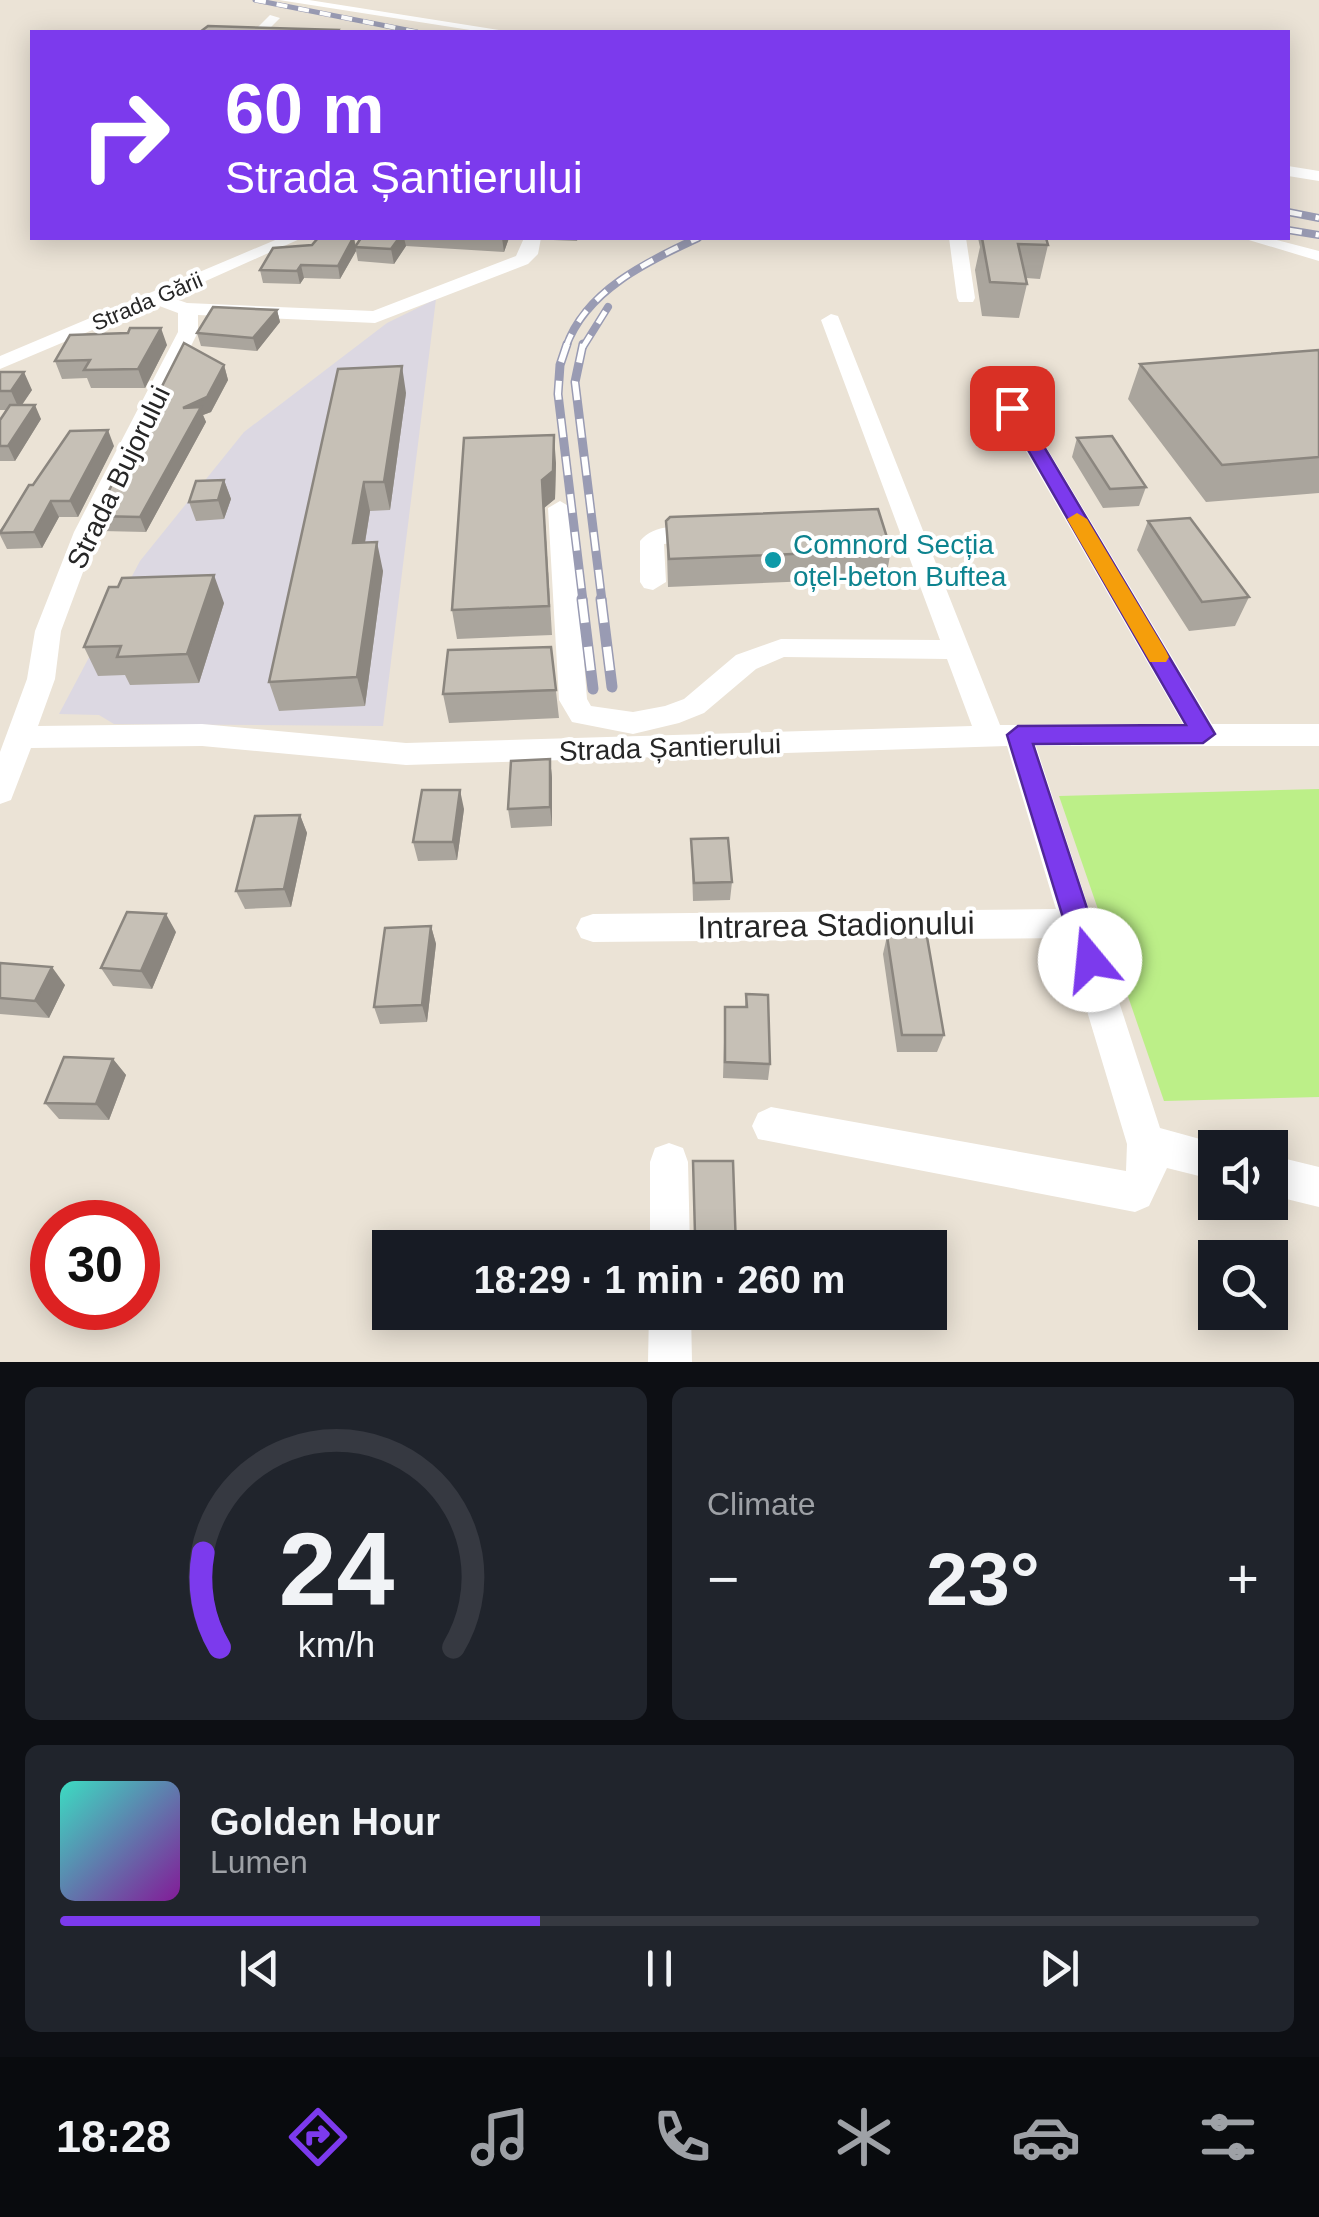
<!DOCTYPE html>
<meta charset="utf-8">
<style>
:root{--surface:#171b24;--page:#20242c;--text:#f1f3f6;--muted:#9ea1a6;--line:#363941;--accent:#7c3aed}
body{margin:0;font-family:Helvetica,sans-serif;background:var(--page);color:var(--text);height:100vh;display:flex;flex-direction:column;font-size:38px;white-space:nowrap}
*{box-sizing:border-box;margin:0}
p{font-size:32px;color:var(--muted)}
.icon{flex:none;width:55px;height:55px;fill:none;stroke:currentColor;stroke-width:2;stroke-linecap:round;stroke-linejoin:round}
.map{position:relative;height:1362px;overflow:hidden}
.details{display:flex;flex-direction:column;gap:25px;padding:25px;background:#0d0f14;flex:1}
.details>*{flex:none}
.banner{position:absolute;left:30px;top:30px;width:1260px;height:210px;border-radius:0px;box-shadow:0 5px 25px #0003;background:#7c3aed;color:#fff;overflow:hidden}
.tools{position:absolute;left:1198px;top:1130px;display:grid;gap:20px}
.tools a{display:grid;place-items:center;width:90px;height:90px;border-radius:0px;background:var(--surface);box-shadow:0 5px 25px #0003;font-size:50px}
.speed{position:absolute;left:30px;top:1200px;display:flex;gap:20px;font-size:50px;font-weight:700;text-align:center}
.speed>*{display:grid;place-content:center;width:130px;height:130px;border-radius:50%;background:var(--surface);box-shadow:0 5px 25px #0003;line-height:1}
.speed .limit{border:15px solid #d22;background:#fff;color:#111}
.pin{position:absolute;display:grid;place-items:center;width:85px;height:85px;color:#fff;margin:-42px;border-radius:20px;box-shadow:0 5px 15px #0006}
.me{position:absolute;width:110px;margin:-55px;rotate:343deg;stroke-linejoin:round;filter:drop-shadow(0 0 8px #0008)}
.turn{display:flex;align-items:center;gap:35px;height:210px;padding:0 30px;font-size:45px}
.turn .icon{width:130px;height:130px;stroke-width:2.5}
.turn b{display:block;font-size:70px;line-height:85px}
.big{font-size:75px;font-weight:600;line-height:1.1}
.details .widget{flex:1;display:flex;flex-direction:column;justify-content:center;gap:15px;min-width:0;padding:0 35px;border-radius:15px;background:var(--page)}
.details .dial{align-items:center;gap:0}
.dial svg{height:260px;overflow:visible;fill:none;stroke:var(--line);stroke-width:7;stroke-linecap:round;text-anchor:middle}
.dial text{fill:var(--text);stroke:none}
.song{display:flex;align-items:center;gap:30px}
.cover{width:120px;height:120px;border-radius:15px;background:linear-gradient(135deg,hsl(170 70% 55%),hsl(290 70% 35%))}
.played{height:10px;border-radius:5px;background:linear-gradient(90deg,var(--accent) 40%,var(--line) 40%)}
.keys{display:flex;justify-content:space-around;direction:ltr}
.heat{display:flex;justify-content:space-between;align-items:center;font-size:55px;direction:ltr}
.details .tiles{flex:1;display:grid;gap:25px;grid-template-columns:1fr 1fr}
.widget:last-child{grid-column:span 2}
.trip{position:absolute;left:372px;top:1230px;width:575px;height:100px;border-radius:0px;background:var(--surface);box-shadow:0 5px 25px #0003;font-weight:600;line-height:100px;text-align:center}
.tabs{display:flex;height:160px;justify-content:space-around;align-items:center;background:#090b0e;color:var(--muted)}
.tabs .icon{width:70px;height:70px}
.tabs .on{color:var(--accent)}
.tabs b{font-size:45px;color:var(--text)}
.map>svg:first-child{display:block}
.industrial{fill:#dcd8e2}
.pitch{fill:#bcef88}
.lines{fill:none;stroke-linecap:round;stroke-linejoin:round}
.minor{fill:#fff;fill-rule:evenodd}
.rail-far3-casing{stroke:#999bb3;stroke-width:5}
.rail-far2-casing{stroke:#999bb3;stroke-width:8}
.rail-far1-casing{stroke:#999bb3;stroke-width:9}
.rail-casing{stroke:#999bb3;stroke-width:11}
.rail-far3{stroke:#fff;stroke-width:4;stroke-dasharray:11;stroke-linecap:butt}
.rail-far2{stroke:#fff;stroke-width:5;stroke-dasharray:14;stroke-linecap:butt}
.rail-far1{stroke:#fff;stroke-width:6;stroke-dasharray:19;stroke-linecap:butt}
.rail{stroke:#fff;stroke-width:8;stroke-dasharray:24;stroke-linecap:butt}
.wall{fill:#aaa59d}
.shaded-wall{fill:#8b867f}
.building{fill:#c6c0b6;stroke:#8b867f;stroke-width:2.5}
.route{fill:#7c3aed;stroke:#51269a;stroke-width:2.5}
.slow{fill:#f59e0b}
.culture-dot{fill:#0f9aa8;stroke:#fff;stroke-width:4}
.labels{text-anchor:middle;stroke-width:8;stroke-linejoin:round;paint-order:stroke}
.far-street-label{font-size:22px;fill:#262626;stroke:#fff}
.street-label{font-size:28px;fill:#262626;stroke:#fff}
.culture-label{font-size:28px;fill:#0d838f;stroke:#fff;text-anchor:start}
.near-street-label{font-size:32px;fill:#262626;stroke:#fff}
</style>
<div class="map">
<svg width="1319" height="1362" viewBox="0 0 1319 1362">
<rect width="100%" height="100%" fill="#ebe3d6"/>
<!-- industrial -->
<path class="industrial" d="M 436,299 L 383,726 L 114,724 L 99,715 L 59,714 L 140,561 L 244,432 L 387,323 Z"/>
<!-- pitch -->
<path class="pitch" d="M 1319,789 L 1319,1097 L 1164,1101 L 1059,796 Z"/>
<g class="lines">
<!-- minor -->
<path class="minor" d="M 279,0 L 309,0 L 511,32 L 483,32 Z
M 270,15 L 280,18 L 266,32 L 253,32 Z
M 1288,166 L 1319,171 L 1319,181 L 1288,176 Z
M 280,238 L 302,238 L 170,297 L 187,303 L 373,311 L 516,256 L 524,238 L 541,238 L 538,254 L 528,264 L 375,323 L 198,315 L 198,332 L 98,532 L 61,631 L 55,679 L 38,726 L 202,724 L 406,743 L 972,726 L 947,659 L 784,657 L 756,669 L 704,713 L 679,723 L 633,734 L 572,722 L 559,700 L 548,508 L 560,501 L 572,508 L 587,699 L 591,706 L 633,712 L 665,706 L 684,699 L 736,655 L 781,639 L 940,640 L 821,320 L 831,314 L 838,316 L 1000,725 L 1183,724 L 1001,408 L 1012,402 L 1023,408 L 1212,724 L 1319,724 L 1319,746 L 1036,746 L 1160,1128 L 1229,1147 L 1215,1148 L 1215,1180 L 1167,1168 L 1149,1206 L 1135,1212 L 758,1139 L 752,1126 L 758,1113 L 771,1107 L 1126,1171 L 1127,1144 L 1065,938 L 593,942 L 581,938 L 576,928 L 581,918 L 593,914 L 1056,909 L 1007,746 L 406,765 L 202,746 L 31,748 L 11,800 L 0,804 L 0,752 L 27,679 L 35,631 L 74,532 L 178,332 L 178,313 L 154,304 L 0,369 L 0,356 Z
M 949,238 L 966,238 L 975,298 L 973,302 L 959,302 L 957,298 Z
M 1242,238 L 1269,238 L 1319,251 L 1319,261 Z
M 702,525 L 714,533 L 711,538 L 664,544 L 666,582 L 653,590 L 644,588 L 640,582 L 640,541 C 655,523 680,527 702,525 Z
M 669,1143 L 683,1148 L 688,1162 L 690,1248 L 650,1248 L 650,1162 L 655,1148 Z
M 1270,1155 L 1319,1167 L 1319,1207 L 1270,1195 Z
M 649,1312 L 691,1312 L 692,1362 L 648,1362 Z"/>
<!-- rail-far3 casing -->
<g class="rail-far3-casing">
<path id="rail-far3" d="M 255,0 L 417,32"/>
</g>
<!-- rail-far2 casing -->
<g class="rail-far2-casing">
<path id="rail-far2" d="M 1288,212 L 1319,218
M 1288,230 L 1319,235
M 566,347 C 585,291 648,261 698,238
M 583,347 L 608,307"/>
</g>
<!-- rail-far1 casing -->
<g class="rail-far1-casing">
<path id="rail-far1" d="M 567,344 L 560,365 L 558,394 L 583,601
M 583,344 L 575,382 L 602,601"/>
</g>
<!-- rail casing -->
<g class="rail-casing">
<path id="rail" d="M 582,599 L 593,689
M 601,599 L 612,687"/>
</g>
<!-- rail-far3 -->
<use href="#rail-far3" class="rail-far3"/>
<!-- rail-far2 -->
<use href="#rail-far2" class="rail-far2"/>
<!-- rail-far1 -->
<use href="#rail-far1" class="rail-far1"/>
<!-- rail -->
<use href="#rail" class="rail"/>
</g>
<!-- wall -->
<path class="wall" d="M 354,238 L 356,246 L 361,238 L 509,238 L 504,252 L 406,246 L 394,264 L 358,261 L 356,251 L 340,279 L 304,278 L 300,284 L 263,283 L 260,270 L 312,245 Z
M 553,238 L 578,238 L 577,241 L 553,240 Z
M 978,238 L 1046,238 L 1048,245 L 1040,279 L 1026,278 L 1027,284 L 1019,318 L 982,316 L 975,270 L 980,247 Z
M 277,310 L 280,322 L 257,351 L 201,346 L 197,333 Z
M 167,345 L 145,388 L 91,388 L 87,378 L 62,379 L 55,361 Z
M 1319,350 L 1319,493 L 1206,502 L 1128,399 L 1140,364 Z
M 224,365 L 228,380 L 211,412 L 203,415 L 206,422 L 146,532 L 102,531 L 96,516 Z
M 0,372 L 32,390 L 22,405 L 41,419 L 15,461 L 0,461 L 0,420 L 7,410 L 0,410 Z
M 406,393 L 390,510 L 370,511 L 365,543 L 383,571 L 365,706 L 279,711 L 269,682 Z
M 1077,438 L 1146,487 L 1139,506 L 1103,508 L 1072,457 Z
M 114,446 L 78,517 L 59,517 L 42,548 L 7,549 L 0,535 L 0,530 L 33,485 Z
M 556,463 L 555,499 L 544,508 L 552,635 L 457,639 L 452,610 Z
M 224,480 L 231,499 L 224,519 L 196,521 L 189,502 Z
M 666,521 L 891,550 L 886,578 L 668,587 Z
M 1148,521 L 1249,597 L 1235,626 L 1189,631 L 1137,550 Z
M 224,603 L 199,683 L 130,685 L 125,675 L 98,676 L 84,647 Z
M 551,647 L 559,718 L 449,723 L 443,694 Z
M 550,759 L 552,778 L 552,826 L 511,828 L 508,809 Z
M 464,809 L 457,860 L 418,861 L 413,842 Z
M 300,815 L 307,833 L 291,907 L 245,909 L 236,891 Z
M 691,839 L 732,882 L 730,900 L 693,901 Z
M 431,926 L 436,944 L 427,1022 L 380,1024 L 374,1007 Z
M 176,932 L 152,989 L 113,986 L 101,968 Z
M 887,936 L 944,1035 L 937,1052 L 897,1052 L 883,954 Z
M 0,963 L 65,985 L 49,1018 L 0,1014 Z
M 746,994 L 770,1064 L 768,1080 L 723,1078 L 725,1007 L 745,1007 Z
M 113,1059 L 126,1075 L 109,1120 L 59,1119 L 45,1103 Z"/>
<!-- shaded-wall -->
<path class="shaded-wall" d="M 354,238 L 356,251 L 340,279 L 338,266 Z
M 399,238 L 404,238 L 406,246 L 394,264 L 391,249 Z
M 502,238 L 509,238 L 504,252 Z
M 301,265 L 304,278 L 300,284 L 297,271 Z
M 277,310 L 280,322 L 257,351 L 253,338 Z
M 161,328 L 167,345 L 145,388 L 138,369 Z
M 224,365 L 228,380 L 211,412 L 203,415 L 206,422 L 146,532 L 140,517 L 183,408 Z
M 402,366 L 406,393 L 390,510 L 384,482 Z
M 24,372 L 32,390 L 19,409 L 11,391 Z
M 35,405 L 41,419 L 15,461 L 8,446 Z
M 108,430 L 114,446 L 78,517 L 70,501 Z
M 554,435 L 556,463 L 555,499 L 544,508 L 552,635 L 542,480 Z
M 224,480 L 231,499 L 224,519 L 218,500 Z
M 364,482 L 370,511 L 360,572 L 353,543 Z
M 51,501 L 59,517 L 42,548 L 34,532 Z
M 377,542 L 383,571 L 365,706 L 357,677 Z
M 214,575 L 224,603 L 199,683 L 187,654 Z
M 550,759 L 552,778 L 552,826 L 550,807 Z
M 460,790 L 464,809 L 457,860 L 453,842 Z
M 300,815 L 307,833 L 291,907 L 284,889 Z
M 166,914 L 176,932 L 152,989 L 141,971 Z
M 431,926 L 436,944 L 427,1022 L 422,1005 Z
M 52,967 L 65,985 L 49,1018 L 35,1001 Z
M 113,1059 L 126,1075 L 109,1120 L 96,1104 Z"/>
<!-- building -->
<path class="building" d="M 208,26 L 338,30 L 336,32 L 200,32 Z
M 318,238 L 353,238 L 338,266 L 301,265 L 297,271 L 260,270 L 273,248 L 312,245 Z
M 361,238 L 399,238 L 391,249 L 355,247 Z
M 982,238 L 1046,238 L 1048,245 L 1018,244 L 1027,284 L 990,282 Z
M 213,307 L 277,310 L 253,338 L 197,333 Z
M 130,328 L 161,328 L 138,369 L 84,370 L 90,360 L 55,361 L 70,335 L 128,333 Z
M 184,343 L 224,365 L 207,397 L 183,408 L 201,407 L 140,517 L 96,516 Z
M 1319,350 L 1319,457 L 1222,465 L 1140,364 Z
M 402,366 L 384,482 L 364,482 L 353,543 L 377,542 L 357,677 L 269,682 L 338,369 Z
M 0,372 L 24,372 L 11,391 L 0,391 Z
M 10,405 L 35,405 L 8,446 L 0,446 L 0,420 Z
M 108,430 L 70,501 L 51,501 L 34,532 L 0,533 L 29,485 L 33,485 L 70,431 Z
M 554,435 L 553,471 L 542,480 L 549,606 L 452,610 L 464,438 Z
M 1112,436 L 1146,487 L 1110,489 L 1077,438 Z
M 224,480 L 218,500 L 189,502 L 196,481 Z
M 878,509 L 891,550 L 669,559 L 666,521 L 670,517 Z
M 1190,518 L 1249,597 L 1202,602 L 1148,521 Z
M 214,575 L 187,654 L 117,657 L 121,646 L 84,647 L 109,587 L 118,587 L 122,578 Z
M 551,647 L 556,690 L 443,694 L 448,650 Z
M 550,759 L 550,807 L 508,809 L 511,761 Z
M 422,790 L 460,790 L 453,842 L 413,842 Z
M 300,815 L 284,889 L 236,891 L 255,816 Z
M 728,838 L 732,882 L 694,883 L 691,839 Z
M 127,912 L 166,914 L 141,971 L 101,968 Z
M 431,926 L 422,1005 L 374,1007 L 385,928 Z
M 887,936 L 927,937 L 944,1035 L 902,1035 Z
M 0,963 L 52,967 L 35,1001 L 0,998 Z
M 746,994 L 768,995 L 770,1064 L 725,1062 L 725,1007 L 747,1007 Z
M 64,1057 L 113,1059 L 96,1104 L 45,1103 Z
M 693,1161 L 733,1161 L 736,1248 L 688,1248 L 688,1238 L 695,1234 Z"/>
<!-- route -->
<path class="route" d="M 1012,403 L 1021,408 L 1215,734 L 1203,743 L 1033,744 L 1104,960 L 1100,969 L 1090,972 L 1080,969 L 1076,960 L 1007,735 L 1018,726 L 1186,725 L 1004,408 Z"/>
<!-- slow -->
<path class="slow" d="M 1077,513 L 1087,519 L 1166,651 L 1169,657 L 1166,662 L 1150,662 L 1067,519 Z"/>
<!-- markers -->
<circle class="culture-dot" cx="773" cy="560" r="10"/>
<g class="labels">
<!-- far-street labels -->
<g class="far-street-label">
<text transform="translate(147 301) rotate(-23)" y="8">Strada Gării</text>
</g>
<!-- street labels -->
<g class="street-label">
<text transform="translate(118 477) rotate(-64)" y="10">Strada Bujorului</text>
<text transform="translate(670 747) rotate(-2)" y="10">Strada Șantierului</text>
</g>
<!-- culture labels -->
<g class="culture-label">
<text x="793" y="554">Comnord Secția<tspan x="793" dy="32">oțel-beton Buftea</tspan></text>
</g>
<!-- near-street labels -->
<g class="near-street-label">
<text transform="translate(836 925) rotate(-1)" y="11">Intrarea Stadionului</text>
</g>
</g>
</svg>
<div class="tools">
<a><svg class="icon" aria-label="sound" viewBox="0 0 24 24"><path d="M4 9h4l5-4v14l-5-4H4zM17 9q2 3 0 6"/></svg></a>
<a><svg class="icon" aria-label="search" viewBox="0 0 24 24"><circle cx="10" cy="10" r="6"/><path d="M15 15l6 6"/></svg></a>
</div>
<div class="speed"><div class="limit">30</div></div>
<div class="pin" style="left:1012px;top:408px;background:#d93025"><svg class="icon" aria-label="arrive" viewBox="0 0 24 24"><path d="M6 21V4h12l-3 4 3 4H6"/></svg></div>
<svg class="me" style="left:1090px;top:960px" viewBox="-20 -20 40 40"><circle r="19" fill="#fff"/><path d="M0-13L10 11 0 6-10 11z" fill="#7c3aed"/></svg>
<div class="trip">18:29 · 1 min · 260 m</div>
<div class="banner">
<div class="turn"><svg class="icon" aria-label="right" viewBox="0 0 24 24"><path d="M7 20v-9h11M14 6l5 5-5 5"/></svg><div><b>60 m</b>Strada Șantierului</div></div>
</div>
</div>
<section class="details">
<div class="tiles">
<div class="widget dial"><svg viewBox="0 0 100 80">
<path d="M14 69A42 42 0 1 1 86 69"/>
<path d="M14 69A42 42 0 0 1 9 40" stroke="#7c3aed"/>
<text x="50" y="56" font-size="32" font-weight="700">24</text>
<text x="50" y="72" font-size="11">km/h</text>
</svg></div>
<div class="widget"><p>Climate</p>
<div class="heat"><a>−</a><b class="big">23°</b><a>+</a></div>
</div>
<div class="widget">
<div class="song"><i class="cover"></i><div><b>Golden Hour</b><p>Lumen</p></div></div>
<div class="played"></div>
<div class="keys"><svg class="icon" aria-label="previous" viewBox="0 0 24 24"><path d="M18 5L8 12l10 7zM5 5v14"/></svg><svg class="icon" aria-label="pause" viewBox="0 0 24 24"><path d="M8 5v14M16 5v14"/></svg><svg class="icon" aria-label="next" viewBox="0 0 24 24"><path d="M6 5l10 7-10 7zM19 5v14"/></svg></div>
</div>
</div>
</section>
<nav class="tabs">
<b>18:28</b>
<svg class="icon on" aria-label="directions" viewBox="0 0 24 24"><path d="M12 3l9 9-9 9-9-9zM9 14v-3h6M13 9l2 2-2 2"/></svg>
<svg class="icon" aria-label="music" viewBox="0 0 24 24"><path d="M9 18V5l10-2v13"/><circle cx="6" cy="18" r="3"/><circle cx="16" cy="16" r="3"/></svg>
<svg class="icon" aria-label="phone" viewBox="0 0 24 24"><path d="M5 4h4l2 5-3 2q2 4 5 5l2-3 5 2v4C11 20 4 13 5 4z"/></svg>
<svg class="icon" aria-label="climate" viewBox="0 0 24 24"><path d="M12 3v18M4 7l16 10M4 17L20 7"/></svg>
<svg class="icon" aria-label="car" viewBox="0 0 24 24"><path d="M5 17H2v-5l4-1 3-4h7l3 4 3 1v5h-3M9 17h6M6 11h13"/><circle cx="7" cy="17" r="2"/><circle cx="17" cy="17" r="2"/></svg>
<svg class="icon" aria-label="filters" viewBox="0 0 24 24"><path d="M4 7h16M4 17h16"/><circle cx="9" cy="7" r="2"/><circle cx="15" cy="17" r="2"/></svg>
</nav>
